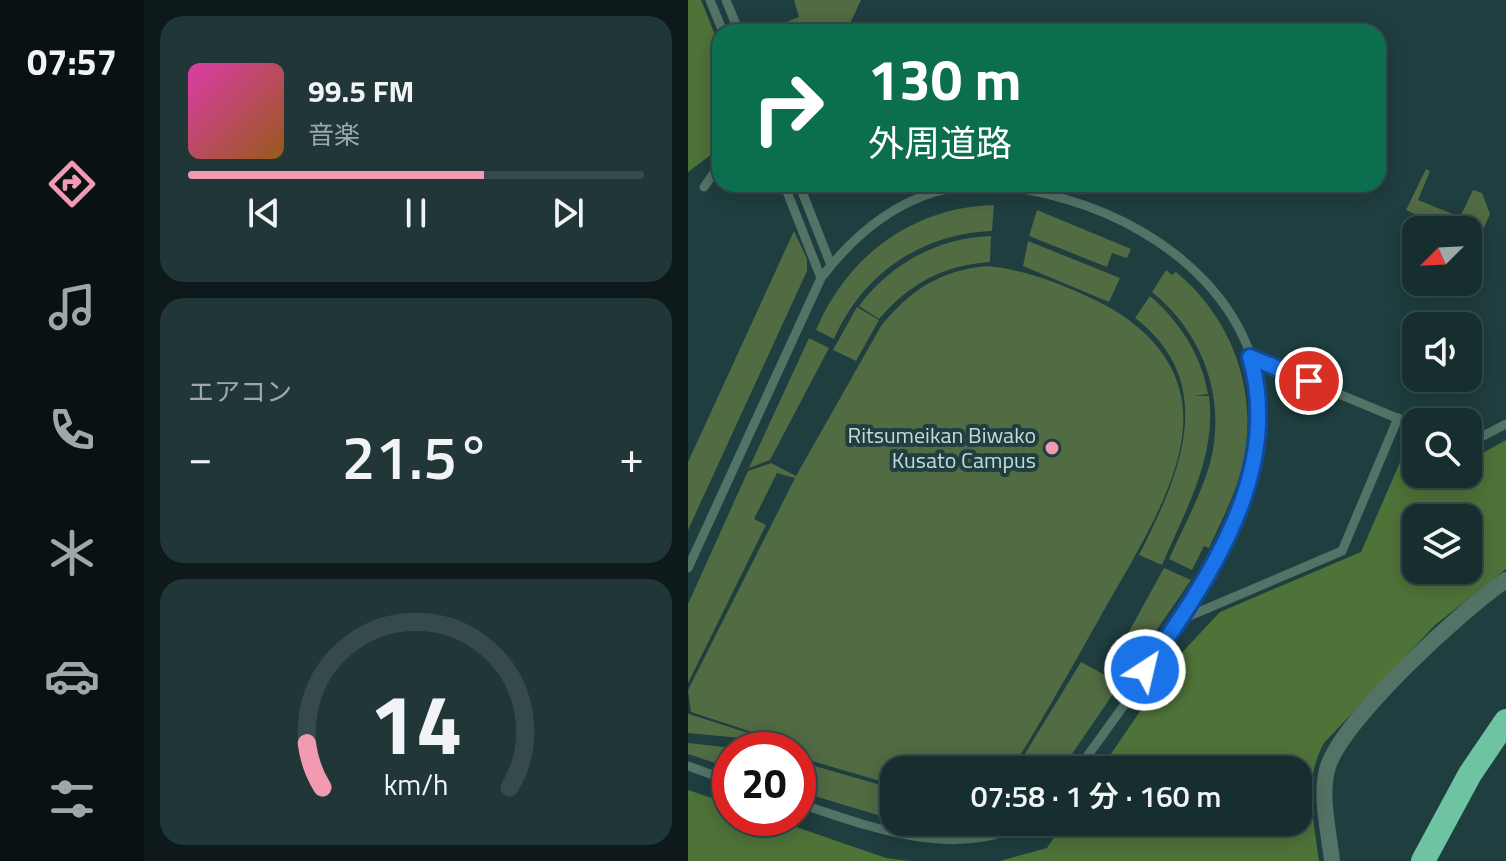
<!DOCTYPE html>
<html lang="ja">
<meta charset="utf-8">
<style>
:root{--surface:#172e2f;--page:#203637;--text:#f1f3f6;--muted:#9ea8aa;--line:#364a4b;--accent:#f19ab2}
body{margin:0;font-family:"Titillium Web","Noto Sans JP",sans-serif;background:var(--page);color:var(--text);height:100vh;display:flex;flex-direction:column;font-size:30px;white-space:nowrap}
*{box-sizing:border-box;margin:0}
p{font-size:26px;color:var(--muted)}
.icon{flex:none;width:44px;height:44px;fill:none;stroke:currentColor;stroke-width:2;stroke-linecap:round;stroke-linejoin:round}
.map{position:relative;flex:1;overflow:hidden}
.side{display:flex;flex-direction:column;gap:16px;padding:16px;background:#0d191a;width:544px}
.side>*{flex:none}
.top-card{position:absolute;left:24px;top:24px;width:674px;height:168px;border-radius:24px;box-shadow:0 4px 20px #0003,0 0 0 2px var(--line);background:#0b6e4f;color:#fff;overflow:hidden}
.needle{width:52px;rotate:246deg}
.buttons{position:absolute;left:714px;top:216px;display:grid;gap:16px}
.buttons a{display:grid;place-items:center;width:80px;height:80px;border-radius:16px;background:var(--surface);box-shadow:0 4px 20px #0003,0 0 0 2px var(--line);font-size:40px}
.speed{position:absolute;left:24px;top:732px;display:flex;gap:16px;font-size:40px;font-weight:700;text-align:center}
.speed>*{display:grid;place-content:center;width:104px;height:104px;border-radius:50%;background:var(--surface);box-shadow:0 4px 20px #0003,0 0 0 2px var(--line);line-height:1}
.speed .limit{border:12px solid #d22;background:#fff;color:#111}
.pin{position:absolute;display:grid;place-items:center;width:68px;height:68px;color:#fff;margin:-34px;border:4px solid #fff;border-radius:50%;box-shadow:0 2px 8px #0007}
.me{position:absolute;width:88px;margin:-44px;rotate:35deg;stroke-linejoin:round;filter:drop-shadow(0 0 6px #0008)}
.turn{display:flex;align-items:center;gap:28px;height:168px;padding:0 24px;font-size:36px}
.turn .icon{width:104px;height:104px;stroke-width:2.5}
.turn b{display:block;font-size:56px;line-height:68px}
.big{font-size:60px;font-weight:600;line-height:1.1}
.side .widget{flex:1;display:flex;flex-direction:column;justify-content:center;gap:12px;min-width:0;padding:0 28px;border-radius:24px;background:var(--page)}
.side .dial{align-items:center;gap:0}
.dial svg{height:208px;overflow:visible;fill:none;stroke:var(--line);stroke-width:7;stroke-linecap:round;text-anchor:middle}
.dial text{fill:var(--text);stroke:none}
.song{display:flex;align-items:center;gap:24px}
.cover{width:96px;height:96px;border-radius:12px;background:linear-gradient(135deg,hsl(320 70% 55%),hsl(30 70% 35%))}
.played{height:8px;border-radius:4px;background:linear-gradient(90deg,var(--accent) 65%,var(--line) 65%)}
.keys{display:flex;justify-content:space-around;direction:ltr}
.heat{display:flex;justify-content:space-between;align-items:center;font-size:44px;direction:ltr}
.trip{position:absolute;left:192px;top:756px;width:432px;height:80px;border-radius:24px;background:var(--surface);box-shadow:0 4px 20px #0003,0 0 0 2px var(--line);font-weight:600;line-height:80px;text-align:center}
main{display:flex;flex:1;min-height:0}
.tabs{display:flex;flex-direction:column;width:144px;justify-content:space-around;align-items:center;background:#091213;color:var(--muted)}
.tabs .icon{width:56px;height:56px}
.tabs .active{color:var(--accent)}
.tabs b{font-size:36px;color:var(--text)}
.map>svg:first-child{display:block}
.green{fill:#516b43}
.forest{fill:#4e7339;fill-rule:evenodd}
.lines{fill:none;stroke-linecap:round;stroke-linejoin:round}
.service{stroke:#527366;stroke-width:9}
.tertiary{stroke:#527366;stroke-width:16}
.motorway{stroke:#6ec3a3;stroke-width:24}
.route-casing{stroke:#114b97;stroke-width:20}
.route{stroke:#1a73e8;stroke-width:14}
.poi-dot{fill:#f19ab2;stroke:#1f3e3f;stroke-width:3}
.labels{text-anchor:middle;stroke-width:8;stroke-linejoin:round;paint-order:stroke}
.poi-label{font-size:22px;fill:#c7d8d9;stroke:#1f3e3f;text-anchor:end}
</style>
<main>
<nav class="tabs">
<b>07:57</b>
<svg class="icon active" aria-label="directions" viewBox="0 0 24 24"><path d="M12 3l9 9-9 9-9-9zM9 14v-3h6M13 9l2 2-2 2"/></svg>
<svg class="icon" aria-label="music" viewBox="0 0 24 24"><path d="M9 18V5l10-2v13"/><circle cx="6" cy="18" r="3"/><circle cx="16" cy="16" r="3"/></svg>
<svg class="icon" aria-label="phone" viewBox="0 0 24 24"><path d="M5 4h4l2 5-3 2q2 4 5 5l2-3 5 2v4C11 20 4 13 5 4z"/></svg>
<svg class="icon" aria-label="climate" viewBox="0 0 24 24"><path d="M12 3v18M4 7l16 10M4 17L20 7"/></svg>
<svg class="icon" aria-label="car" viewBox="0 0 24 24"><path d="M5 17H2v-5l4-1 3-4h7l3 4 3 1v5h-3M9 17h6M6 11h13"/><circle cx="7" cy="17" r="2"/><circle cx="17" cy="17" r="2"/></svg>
<svg class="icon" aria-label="filters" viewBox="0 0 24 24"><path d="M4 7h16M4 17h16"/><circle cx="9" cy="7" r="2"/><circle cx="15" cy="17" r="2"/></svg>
</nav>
<section class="side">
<div class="widget">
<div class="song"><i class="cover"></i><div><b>99.5 FM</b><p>音楽</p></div></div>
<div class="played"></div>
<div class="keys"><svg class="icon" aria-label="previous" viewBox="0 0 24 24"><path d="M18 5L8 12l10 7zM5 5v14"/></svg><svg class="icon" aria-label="pause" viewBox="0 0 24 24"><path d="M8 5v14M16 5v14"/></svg><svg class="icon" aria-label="next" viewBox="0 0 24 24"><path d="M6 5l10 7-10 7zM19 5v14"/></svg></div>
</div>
<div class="widget"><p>エアコン</p>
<div class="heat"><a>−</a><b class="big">21.5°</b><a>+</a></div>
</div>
<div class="widget dial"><svg viewBox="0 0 100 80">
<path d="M14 69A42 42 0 1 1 86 69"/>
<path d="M14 69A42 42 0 0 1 8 52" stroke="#f19ab2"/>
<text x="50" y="56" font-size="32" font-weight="700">14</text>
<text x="50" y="72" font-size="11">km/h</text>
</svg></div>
</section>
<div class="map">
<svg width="818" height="861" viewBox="0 0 818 861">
<rect width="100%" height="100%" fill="#1f3e3f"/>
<!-- green -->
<path class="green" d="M 106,0 L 173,0 L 158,32 L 97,32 L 94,24 L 111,17 Z
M 738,169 L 742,171 L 730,200 L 772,217 L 785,190 L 794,193 L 802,214 L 791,239 L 780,237 L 780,230 L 760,230 L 718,210 Z
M 306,205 L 304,231 C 233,234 175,273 146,339 L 128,330 C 159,256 225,207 306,205 Z
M 349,210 L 443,249 L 439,258 L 424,253 L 419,267 L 341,236 Z
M 106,231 L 119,259 L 119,271 L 0,530 L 0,462 Z
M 303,236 L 302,262 C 255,265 221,284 191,319 L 171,306 C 203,263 250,238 303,236 Z
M 340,241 L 432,278 L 421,302 L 335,266 Z
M 299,266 C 339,270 374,284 409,301 C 459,325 500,368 495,428 C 491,488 444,560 415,612 C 385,665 356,718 323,770 L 206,770 L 206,785 L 110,757 L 110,750 L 97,750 L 91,741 L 3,712 L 0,690 L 107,478 L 89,473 L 66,519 L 78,525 L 0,683 L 0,604 L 60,471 L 83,463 L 108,476 L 193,326 C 222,290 253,270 299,266 Z
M 478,270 L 484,275 L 488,272 C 545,319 572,394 554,467 C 547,495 533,522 521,548 L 516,546 L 504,570 L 481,559 C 495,528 513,495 522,463 C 539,399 515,333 464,292 Z
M 462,296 C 492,322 513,354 520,394 L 506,396 L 521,396 C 529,457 497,511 474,565 L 451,555 C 491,476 533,384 447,318 Z
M 169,307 L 191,320 L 168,361 L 145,350 Z
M 121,338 L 141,348 L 82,460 L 61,468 Z
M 476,568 L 503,580 L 373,770 L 327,770 L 393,662 L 417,675 Z
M 0,713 L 1,714 L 85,741 L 0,733 Z
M 0,743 L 62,750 L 42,750 L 42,768 L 0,754 Z
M 110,761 L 206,789 L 206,820 L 110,791 Z
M 228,822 L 315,822 L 269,833 L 228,826 Z"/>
<!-- forest -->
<path class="forest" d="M 0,0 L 13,0 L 32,47 L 32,148 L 0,172 Z
M 818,440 L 818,569 L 747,625 L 636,743 C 615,780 626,821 631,861 L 312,861 L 359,848 L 376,822 L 610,822 L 610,770 L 412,770 L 487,660 L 532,612 L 673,552 L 716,453 L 728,458 L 728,474 L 780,474 L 780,461 ZM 728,518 L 780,518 L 780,570 L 728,570 Z
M 0,790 L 42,804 L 42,818 L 82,818 L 198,858 L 222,861 L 0,861 Z"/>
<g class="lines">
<!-- service -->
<path class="service" d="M 22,0 L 35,32
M 38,0 L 51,32
M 96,184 L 133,278
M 111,184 L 143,265
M 16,187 L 32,164
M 562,357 L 728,426
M 780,444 L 818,424
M 0,568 L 133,278 C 162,240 200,206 247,192 C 292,180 333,186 377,199 C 482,229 583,313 572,434 C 562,535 450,687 389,770
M 492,620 L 654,551 L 710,418
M 0,766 L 42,781
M 110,803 C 183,827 268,861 340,822"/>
<!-- tertiary -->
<path class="tertiary" d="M 644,861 C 641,832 632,798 639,770 C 650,723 776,608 818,580"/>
<!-- motorway -->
<path class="motorway" d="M 735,861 L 782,774 L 818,721"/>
</g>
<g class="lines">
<!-- route casing -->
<g class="route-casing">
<path id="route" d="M 457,670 C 520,580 596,471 562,357 L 621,381"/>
</g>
<!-- route -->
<use href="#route" class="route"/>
</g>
<!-- markers -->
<circle class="poi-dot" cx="364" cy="448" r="8"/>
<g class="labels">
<!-- poi labels -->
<g class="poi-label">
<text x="348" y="443">Ritsumeikan Biwako<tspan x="348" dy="25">Kusato Campus</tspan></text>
</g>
</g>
</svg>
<div class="buttons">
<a><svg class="needle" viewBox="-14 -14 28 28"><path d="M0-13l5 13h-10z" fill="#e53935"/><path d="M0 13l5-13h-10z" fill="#9ea8aa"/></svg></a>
<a><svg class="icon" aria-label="sound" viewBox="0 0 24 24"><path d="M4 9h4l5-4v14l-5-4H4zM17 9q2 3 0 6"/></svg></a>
<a><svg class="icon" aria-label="search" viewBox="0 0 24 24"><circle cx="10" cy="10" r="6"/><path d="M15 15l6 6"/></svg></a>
<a><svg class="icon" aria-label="layers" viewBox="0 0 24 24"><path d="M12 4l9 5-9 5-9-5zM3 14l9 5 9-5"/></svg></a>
</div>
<div class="speed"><div class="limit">20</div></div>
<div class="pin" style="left:621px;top:381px;background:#d93025"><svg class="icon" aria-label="arrive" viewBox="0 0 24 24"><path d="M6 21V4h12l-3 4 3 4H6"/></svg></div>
<svg class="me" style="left:457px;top:670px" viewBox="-20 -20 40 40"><circle r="17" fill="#1a73e8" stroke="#fff" stroke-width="3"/><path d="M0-11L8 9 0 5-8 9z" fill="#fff"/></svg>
<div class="trip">07:58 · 1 分 · 160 m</div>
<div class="top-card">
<div class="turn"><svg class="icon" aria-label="right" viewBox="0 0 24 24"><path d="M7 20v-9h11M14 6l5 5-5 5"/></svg><div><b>130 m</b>外周道路</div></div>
</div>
</div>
</main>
